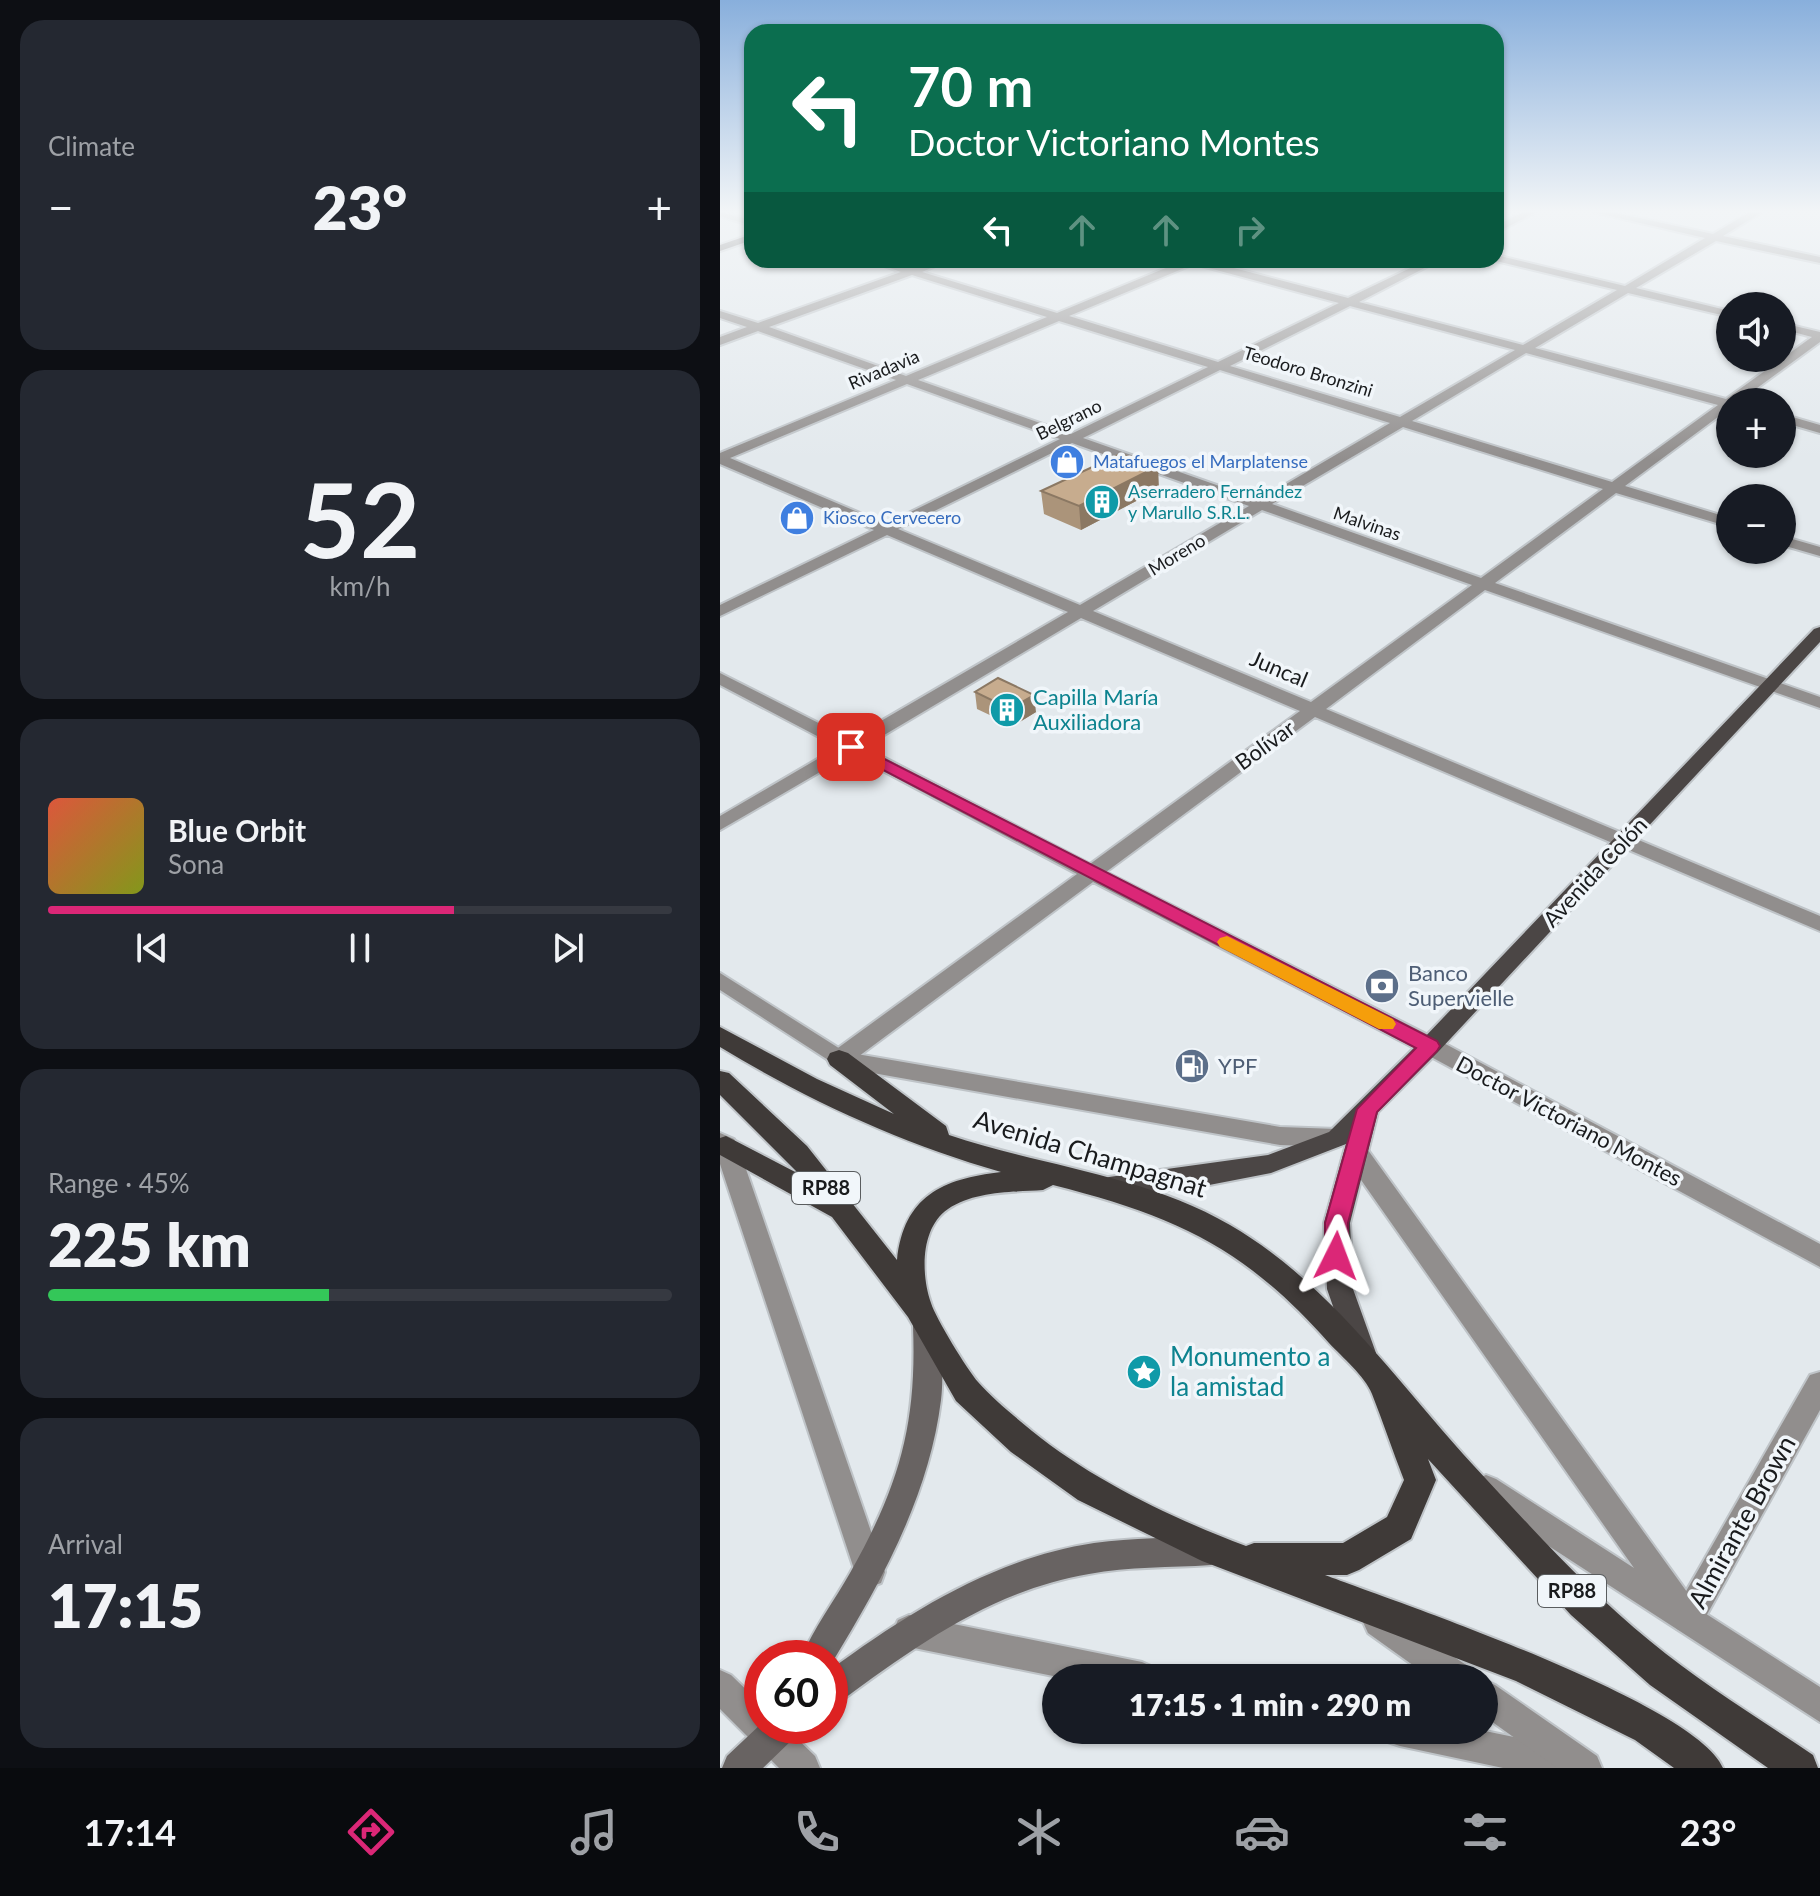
<!DOCTYPE html>
<meta charset="utf-8">
<style>
:root{--surface:#171b24;--page:#242831;--text:#f1f3f6;--muted:#9ea1a6;--line:#363941;--accent:#db2777}
body{margin:0;font-family:Lato,sans-serif;background:var(--page);color:var(--text);height:100vh;display:flex;flex-direction:column;font-size:30px;white-space:nowrap}
*{box-sizing:border-box;margin:0}
p{font-size:26px;color:var(--muted)}
.icon{flex:none;width:44px;height:44px;fill:none;stroke:currentColor;stroke-width:2;stroke-linecap:round;stroke-linejoin:round}
.map{position:relative;flex:1;overflow:hidden}
.drawer{display:flex;flex-direction:column;gap:20px;padding:20px;background:#0d0f14;width:720px}
.drawer>*{flex:none}
.guide{position:absolute;left:24px;top:24px;width:760px;height:244px;border-radius:24px;box-shadow:0 2px 6px #0004;background:#0b6e4f;color:#fff;overflow:hidden}
.fabs{position:absolute;left:996px;top:292px;display:grid;gap:16px}
.fabs a{display:grid;place-items:center;width:80px;height:80px;border-radius:50%;background:var(--surface);box-shadow:0 2px 6px #0004;font-size:40px}
.speed{position:absolute;left:24px;top:1640px;display:flex;gap:16px;font-size:40px;font-weight:700;text-align:center}
.speed>*{display:grid;place-content:center;width:104px;height:104px;border-radius:50%;background:var(--surface);box-shadow:0 2px 6px #0004;line-height:1}
.speed .limit{border:12px solid #d22;background:#fff;color:#111}
.pin{position:absolute;display:grid;place-items:center;width:68px;height:68px;color:#fff;margin:-34px;border-radius:16px;box-shadow:0 4px 12px #0006}
.me{position:absolute;width:88px;margin:-44px;rotate:3deg;stroke-linejoin:round;filter:drop-shadow(0 0 6px #0008)}
.turn{display:flex;align-items:center;gap:28px;height:168px;padding:0 32px;font-size:36px}
.turn .icon{width:104px;height:104px;stroke-width:2.5}
.turn b{display:block;font-size:56px;line-height:68px}
.lanes{display:flex;align-items:center;height:76px;padding:0 32px;background:#0003;justify-content:center;gap:40px;direction:ltr}
.lanes .off{opacity:.35}
.big{font-size:60px;font-weight:800;line-height:1.1}
.drawer .tile{flex:1;display:flex;flex-direction:column;justify-content:center;gap:12px;min-width:0;padding:0 28px;border-radius:24px;background:var(--page)}
.drawer .dial{align-items:center;gap:0}
.dial b{font-size:104px;line-height:1}
.song{display:flex;align-items:center;gap:24px}
.cover{width:96px;height:96px;border-radius:12px;background:linear-gradient(135deg,hsl(10 70% 55%),hsl(70 70% 35%))}
.played{height:8px;border-radius:4px;background:linear-gradient(90deg,var(--accent) 65%,var(--line) 65%)}
.keys{display:flex;justify-content:space-around;direction:ltr}
.heat{display:flex;justify-content:space-between;align-items:center;font-size:44px;direction:ltr}
.charge{height:12px;border-radius:6px;background:linear-gradient(90deg,#34c759 45%,var(--line) 0)}
.trip{position:absolute;left:322px;top:1664px;width:456px;height:80px;border-radius:40px;background:var(--surface);box-shadow:0 2px 6px #0004;font-weight:800;line-height:80px;text-align:center}
.tab-bar{display:flex;height:128px;justify-content:space-around;align-items:center;background:#090b0e;color:var(--muted)}
.tab-bar .icon{width:56px;height:56px}
.tab-bar .current{color:var(--accent)}
.tab-bar b{font-size:36px;color:var(--text)}
main{display:flex;flex:1;min-height:0}
.map>svg:first-child{display:block}
.lines{fill:none;stroke-linecap:round;stroke-linejoin:round}
.minor-casing{stroke:#bfc4c8;stroke-width:4}
.tertiary-casing{stroke:#bfc4c8;stroke-width:4}
.secondary-casing{stroke:#bfc4c8;stroke-width:4}
.primary-casing{stroke:#bfc4c8;stroke-width:4}
.trunk-casing{stroke:#bfc4c8;stroke-width:4}
.minor{fill:#918e8d;fill-rule:evenodd}
.tertiary{fill:#918e8d;fill-rule:evenodd}
.secondary{fill:#686362;fill-rule:evenodd}
.primary{fill:#4b4645;fill-rule:evenodd}
.trunk{fill:#3f3a38;fill-rule:evenodd}
.wall{fill:#ab947a}
.shaded-wall{fill:#8b7863}
.building{fill:#c7ac8e;stroke:#8b7863;stroke-width:2}
.route{fill:#db2777;stroke:#8e194d;stroke-width:2}
.slow{fill:#f59e0b}
.labels{text-anchor:middle;stroke-width:7;stroke-linejoin:round;paint-order:stroke}
.far-street-label{font-size:18px;fill:#191b1d;stroke:#f1f6fa}
.far-shop-label{font-size:18px;fill:#366cbe;stroke:#f1f6fa;text-anchor:start}
.far-culture-label{font-size:18px;fill:#0d838f;stroke:#f1f6fa;text-anchor:start}
.shield{fill:#f1f6fa;stroke:#5a5d5f;stroke-width:2}
.shield-label{font-size:20px;font-weight:bold;fill:#191b1d}
.street-label{font-size:22px;fill:#191b1d;stroke:#f1f6fa}
.culture-label{font-size:22px;fill:#0d838f;stroke:#f1f6fa;text-anchor:start}
.service-label{font-size:22px;fill:#4e5e75;stroke:#f1f6fa;text-anchor:start}
.near-street-label{font-size:26px;fill:#191b1d;stroke:#f1f6fa}
.near-culture-label{font-size:26px;fill:#0d838f;stroke:#f1f6fa;text-anchor:start}
</style>
<main>
<section class="drawer">
<div class="tile"><p>Climate</p>
<div class="heat"><a>−</a><b class="big">23°</b><a>+</a></div>
</div>
<div class="tile dial"><b>52</b><p>km/h</p></div>
<div class="tile">
<div class="song"><i class="cover"></i><div><b>Blue Orbit</b><p>Sona</p></div></div>
<div class="played"></div>
<div class="keys"><svg class="icon" aria-label="previous" viewBox="0 0 24 24"><path d="M18 5L8 12l10 7zM5 5v14"/></svg><svg class="icon" aria-label="pause" viewBox="0 0 24 24"><path d="M8 5v14M16 5v14"/></svg><svg class="icon" aria-label="next" viewBox="0 0 24 24"><path d="M6 5l10 7-10 7zM19 5v14"/></svg></div>
</div>
<div class="tile"><p>Range · 45%</p><b class="big">225 km</b><div class="charge"></div></div>
<div class="tile"><p>Arrival</p><b class="big">17:15</b></div>
</section>
<div class="map">
<svg width="1100" height="1768" viewBox="0 0 1100 1768">
<rect width="100%" height="100%" fill="#e3e9ed"/>
<g class="lines">
<!-- minor casing -->
<g class="minor-casing">
<path id="minor" d="M 0,212 L 32,220 L 32,226 L 0,216 Z
M 803,212 L 816,212 L 776,233 L 776,226 Z
M 873,212 L 892,212 L 993,234 L 1030,212 L 1042,212 L 1003,236 L 1100,257 L 1100,263 L 996,241 L 916,288 L 1010,311 L 1010,317 L 908,293 L 815,348 L 1006,399 L 1092,337 L 1062,329 L 1062,323 L 1100,332 L 1100,342 L 1018,402 L 1010,402 L 1010,408 L 905,486 L 1010,518 L 1010,527 L 896,493 L 775,583 L 1100,697 L 1100,708 L 765,590 L 606,709 L 1100,916 L 1100,931 L 595,717 L 386,872 L 718,1040 L 1100,1244 L 1100,1267 L 702,1052 L 373,882 L 127,1065 L 119,1067 L 111,1065 L 108,1059 L 111,1053 L 357,874 L 131,754 L 0,830 L 0,816 L 118,747 L 0,685 L 0,673 L 130,739 L 348,612 L 167,535 L 0,616 L 0,605 L 154,530 L 0,464 L 0,453 L 176,380 L 38,331 L 0,345 L 0,337 L 27,327 L 0,318 L 0,311 L 38,323 L 181,272 L 148,260 C 163,260 180,269 192,268 C 205,267 215,260 229,260 L 202,272 L 337,313 L 465,260 L 483,260 L 628,298 L 707,260 L 720,260 L 639,302 L 803,345 L 897,290 L 772,260 L 776,260 L 776,255 L 905,286 L 985,238 ZM 474,264 L 619,303 L 498,362 L 349,316 ZM 192,275 L 327,317 L 186,376 L 49,327 ZM 630,306 L 795,350 L 680,417 L 510,366 ZM 339,321 L 488,367 L 351,434 L 198,380 ZM 806,353 L 998,405 L 892,482 L 692,421 ZM 500,370 L 670,423 L 539,500 L 363,438 ZM 187,384 L 340,439 L 166,524 L 10,458 ZM 683,427 L 883,489 L 761,578 L 552,504 ZM 352,443 L 529,506 L 360,605 L 178,529 ZM 542,510 L 752,585 L 591,702 L 373,611 ZM 361,618 L 580,711 L 370,864 L 144,747 Z
M 1062,414 L 1100,425 L 1100,433 L 1062,422 Z
M 1062,536 L 1100,547 L 1100,556 L 1062,545 Z
M 1100,1372 L 1100,1410 L 979,1629 L 968,1634 L 957,1629 L 952,1618 L 957,1607 L 1090,1375 Z
M 189,1615 L 422,1662 L 433,1667 L 438,1678 L 343,1678 L 189,1647 L 178,1642 L 173,1631 L 178,1620 Z
M 0,1670 L 11,1675 L 42,1705 L 42,1726 L 64,1726 L 95,1756 L 100,1768 L 59,1768 L 0,1709 Z
M 664,1730 L 760,1730 L 863,1751 L 875,1756 L 880,1768 L 783,1768 L 680,1746 L 668,1742 Z"/>
</g>
<!-- tertiary casing -->
<g class="tertiary-casing">
<path id="tertiary" d="M 0,973 L 125,1052 L 560,1127 L 617,1129 L 625,1132 L 629,1138 L 625,1144 L 617,1147 L 560,1145 L 119,1067 L 0,990 Z
M 0,1133 L 14,1139 L 18,1146 L 165,1572 L 161,1583 L 150,1587 L 139,1583 L 135,1572 L 0,1164 Z
M 636,1144 L 645,1146 L 980,1610 L 1100,1687 L 1100,1722 L 756,1499 L 751,1489 L 756,1479 L 766,1475 L 776,1479 L 914,1568 L 627,1160 L 624,1153 L 627,1146 Z
M 659,1606 L 749,1667 L 754,1678 L 711,1678 L 648,1633 L 643,1622 L 648,1611 Z
M 764,1680 L 775,1685 L 877,1756 L 882,1768 L 837,1768 L 764,1716 Z"/>
</g>
<!-- secondary casing -->
<g class="secondary-casing">
<path id="secondary" d="M 206,1315 L 215,1318 L 219,1326 C 221,1351 224,1376 221,1400 C 209,1497 160,1584 110,1666 L 110,1658 L 81,1658 C 94,1628 114,1601 130,1573 C 179,1486 197,1425 193,1326 L 197,1318 Z
M 491,1535 L 502,1540 L 506,1550 L 502,1560 L 491,1565 C 450,1568 409,1566 369,1574 C 274,1590 197,1645 121,1701 L 110,1706 L 110,1670 C 189,1612 275,1558 374,1543 C 413,1538 452,1538 491,1535 Z
M 42,1723 L 42,1726 L 78,1726 L 74,1738 L 43,1768 L 2,1768 L 7,1756 Z"/>
</g>
<!-- primary casing -->
<g class="primary-casing">
<path id="primary" d="M 32,234 L 32,240 L 0,251 L 0,245 Z
M 1100,627 L 1100,642 L 718,1052 L 658,1112 L 630,1223 L 633,1289 L 656,1353 L 652,1361 L 642,1365 L 632,1361 L 607,1289 L 604,1223 L 626,1144 L 551,1173 L 484,1186 L 389,1197 L 380,1194 L 377,1187 L 380,1180 L 389,1177 L 548,1155 L 609,1132 L 702,1040 L 1094,629 Z"/>
</g>
<!-- trunk casing -->
<g class="trunk-casing">
<path id="trunk" d="M 0,1027 L 97,1079 L 174,1114 L 110,1065 L 107,1059 L 110,1053 L 119,1050 L 128,1053 L 226,1126 L 229,1135 C 321,1166 425,1175 510,1225 C 610,1283 677,1382 754,1466 C 810,1526 866,1589 930,1641 C 981,1683 1038,1718 1093,1755 L 1098,1768 L 1048,1768 L 930,1685 L 851,1615 L 708,1459 L 716,1480 L 691,1539 L 639,1570 L 627,1575 L 605,1575 C 679,1603 976,1703 1003,1768 L 954,1768 L 915,1740 L 796,1681 L 482,1561 L 358,1500 L 291,1452 L 236,1401 L 188,1317 L 112,1217 L 0,1155 L 0,1138 L 6,1136 L 79,1174 L 0,1095 L 0,1071 L 9,1073 L 87,1146 L 177,1260 C 184,1196 222,1179 281,1172 C 181,1143 89,1101 0,1047 ZM 333,1185 C 455,1216 524,1247 609,1343 C 622,1357 645,1376 652,1394 C 663,1422 673,1452 684,1480 L 667,1517 L 623,1543 L 534,1543 L 526,1546 C 454,1519 372,1480 312,1431 C 294,1416 273,1399 258,1382 C 247,1369 216,1319 211,1303 C 201,1275 200,1228 228,1209 C 255,1191 293,1192 323,1190 Z"/>
</g>
<!-- minor -->
<use href="#minor" class="minor"/>
<!-- tertiary -->
<use href="#tertiary" class="tertiary"/>
<!-- secondary -->
<use href="#secondary" class="secondary"/>
<!-- primary -->
<use href="#primary" class="primary"/>
<!-- trunk -->
<use href="#trunk" class="trunk"/>
</g>
<!-- wall -->
<path class="wall" d="M 439,489 L 361,530 L 324,514 L 321,491 Z
M 255,692 L 316,712 L 293,726 L 257,709 Z"/>
<!-- shaded-wall -->
<path class="shaded-wall" d="M 438,466 L 439,489 L 361,530 L 359,506 Z
M 314,695 L 316,712 L 293,726 L 290,709 Z"/>
<!-- building -->
<path class="building" d="M 400,454 L 438,466 L 359,506 L 321,491 Z
M 278,678 L 314,695 L 290,709 L 255,692 Z"/>
<!-- sky -->
<linearGradient id="sky" x2="0" y2="1"><stop stop-color="#88afdc"/><stop offset="0.46" stop-color="#f2f5f7"/><stop offset="1" stop-color="#f2f5f7" stop-opacity="0"/></linearGradient>
<rect width="1100" height="460" fill="url(#sky)"/>
<!-- route -->
<path class="route" d="M 131,742 L 717,1041 L 720,1046 L 717,1051 L 657,1112 L 628,1223 L 628,1256 L 625,1263 L 616,1265 L 608,1263 L 605,1256 L 605,1223 L 637,1109 L 696,1048 L 125,750 L 122,747 Z"/>
<!-- slow -->
<path class="slow" d="M 507,936 L 673,1019 L 676,1024 L 673,1029 L 659,1029 L 500,947 L 497,942 L 500,938 Z"/>
<!-- icons -->
<defs>
<g id="shop-disc" transform="scale(1.8)"><circle r="9.5" fill="#3f7fe0" stroke="#f1f6fa"/><path d="M-5-2.5h2.3a2.7 3.5 0 0 1 5.4 0H5L5.5 6h-11ZM-1.5-2.5h3a1.5 2.3 0 0 0-3 0Z" fill="#fff"/></g>
<g id="building-disc" transform="scale(1.8)"><circle r="9.5" fill="#0f9aa8" stroke="#f1f6fa"/><path d="M-4-6H4V6H1V3H-1V6H-4ZM-2.5-4.3h1.7v1.8h-1.7ZM.8-4.3h1.7v1.8H.8ZM-2.5-1h1.7V.8h-1.7ZM.8-1h1.7V.8H.8Z" fill="#fff"/></g>
<g id="bank-disc" transform="scale(1.8)"><circle r="9.5" fill="#5c6f8a" stroke="#f1f6fa"/><path d="M-6-4H6V4H-6ZM0-2.3a2.3 2.3 0 1 0 0 4.6a2.3 2.3 0 1 0 0-4.6Z" fill="#fff"/></g>
<g id="fuel-disc" transform="scale(1.8)"><circle r="9.5" fill="#5c6f8a" stroke="#f1f6fa"/><path d="M-5.5-6h7V0h2V4h1.3V-2.5L3-4.5l.8-.8L6-3V5H2.5V1h-1V6h-7ZM-4.2-4.7v3.2H.2V-4.7Z" fill="#fff"/></g>
<g id="sight-disc" transform="scale(1.8)"><circle r="9.5" fill="#0f9aa8" stroke="#f1f6fa"/><path d="M0-6L1.8-2.2L6-1.7L2.9 1.2L3.7 5.4L0 3.3L-3.7 5.4L-2.9 1.2L-6-1.7L-1.8-2.2Z" fill="#fff"/></g>
</defs>
<g fill-rule="evenodd">
<use href="#shop-disc" x="347" y="462"/>
<use href="#building-disc" x="382" y="502"/>
<use href="#shop-disc" x="77" y="518"/>
<use href="#building-disc" x="287" y="710"/>
<use href="#bank-disc" x="662" y="986"/>
<use href="#fuel-disc" x="472" y="1066"/>
<use href="#sight-disc" x="424" y="1372"/>
</g>
<g class="labels">
<!-- far-street labels -->
<g class="far-street-label">
<text transform="translate(164 370) rotate(-23)" y="6">Rivadavia</text>
<text transform="translate(588 372) rotate(17)" y="6">Teodoro Bronzini</text>
<text transform="translate(349 420) rotate(-26)" y="6">Belgrano</text>
<text transform="translate(647 524) rotate(19)" y="6">Malvinas</text>
<text transform="translate(457 555) rotate(-31)" y="6">Moreno</text>
</g>
<!-- far-shop labels -->
<g class="far-shop-label">
<text x="373" y="468">Matafuegos el Marplatense</text>
<text x="103" y="524">Kiosco Cervecero</text>
</g>
<!-- far-culture labels -->
<g class="far-culture-label">
<text x="408" y="498">Aserradero Fernández<tspan x="408" dy="21">y Marullo S.R.L.</tspan></text>
</g>
<!-- shield labels -->
<g class="shield">
<rect x="72" y="1172" width="68" height="32" rx="6"/>
<rect x="818" y="1575" width="68" height="32" rx="6"/>
</g>
<g class="shield-label">
<text x="106" y="1195">RP88</text>
<text x="852" y="1598">RP88</text>
</g>
<!-- street labels -->
<g class="street-label">
<text transform="translate(559 669) rotate(23)" y="8">Juncal</text>
<text transform="translate(545 745) rotate(-36)" y="8">Bolívar</text>
<text transform="translate(875 872) rotate(-47)" y="8">Avenida Colón</text>
<text transform="translate(849 1121) rotate(28)" y="8">Doctor Victoriano Montes</text>
</g>
<!-- culture labels -->
<g class="culture-label">
<text x="313" y="705">Capilla María<tspan x="313" dy="25">Auxiliadora</tspan></text>
</g>
<!-- service labels -->
<g class="service-label">
<text x="688" y="981">Banco<tspan x="688" dy="25">Supervielle</tspan></text>
<text x="498" y="1074">YPF</text>
</g>
<!-- near-street labels -->
<g class="near-street-label">
<text transform="translate(370 1154) rotate(17)" y="9">Avenida Champagnat</text>
<text transform="translate(1022 1522) rotate(-61)" y="9">Almirante Brown</text>
</g>
<!-- near-culture labels -->
<g class="near-culture-label">
<text x="450" y="1366">Monumento a<tspan x="450" dy="30">la amistad</tspan></text>
</g>
</g>
</svg>
<div class="fabs">
<a><svg class="icon" aria-label="sound" viewBox="0 0 24 24"><path d="M4 9h4l5-4v14l-5-4H4zM17 9q2 3 0 6"/></svg></a>
<a>+</a>
<a>−</a>
</div>
<div class="speed"><div class="limit">60</div></div>
<div class="pin" style="left:131px;top:747px;background:#d93025"><svg class="icon" aria-label="arrive" viewBox="0 0 24 24"><path d="M6 21V4h12l-3 4 3 4H6"/></svg></div>
<svg class="me" style="left:616px;top:1256px" viewBox="-20 -20 40 40"><path d="M0-17L14 15 0 8-14 15z" fill="#db2777" stroke="#fff" stroke-width="4"/></svg>
<div class="trip">17:15 · 1 min · 290 m</div>
<div class="guide">
<div class="turn"><svg class="icon" aria-label="left" viewBox="0 0 24 24"><path d="M17 20v-9H6M10 6l-5 5 5 5"/></svg><div><b>70 m</b>Doctor Victoriano Montes</div></div>
<div class="lanes"><svg class="icon" aria-label="left" viewBox="0 0 24 24"><path d="M17 20v-9H6M10 6l-5 5 5 5"/></svg><svg class="icon off" aria-label="ahead" viewBox="0 0 24 24"><path d="M12 20V5M6 11l6-6 6 6"/></svg><svg class="icon off" aria-label="ahead" viewBox="0 0 24 24"><path d="M12 20V5M6 11l6-6 6 6"/></svg><svg class="icon off" aria-label="right" viewBox="0 0 24 24"><path d="M7 20v-9h11M14 6l5 5-5 5"/></svg></div>
</div>
</div>
</main>
<nav class="tab-bar">
<b>17:14</b>
<svg class="icon current" aria-label="directions" viewBox="0 0 24 24"><path d="M12 3l9 9-9 9-9-9zM9 14v-3h6M13 9l2 2-2 2"/></svg>
<svg class="icon" aria-label="music" viewBox="0 0 24 24"><path d="M9 18V5l10-2v13"/><circle cx="6" cy="18" r="3"/><circle cx="16" cy="16" r="3"/></svg>
<svg class="icon" aria-label="phone" viewBox="0 0 24 24"><path d="M5 4h4l2 5-3 2q2 4 5 5l2-3 5 2v4C11 20 4 13 5 4z"/></svg>
<svg class="icon" aria-label="climate" viewBox="0 0 24 24"><path d="M12 3v18M4 7l16 10M4 17L20 7"/></svg>
<svg class="icon" aria-label="car" viewBox="0 0 24 24"><path d="M5 17H2v-5l4-1 3-4h7l3 4 3 1v5h-3M9 17h6M6 11h13"/><circle cx="7" cy="17" r="2"/><circle cx="17" cy="17" r="2"/></svg>
<svg class="icon" aria-label="filters" viewBox="0 0 24 24"><path d="M4 7h16M4 17h16"/><circle cx="9" cy="7" r="2"/><circle cx="15" cy="17" r="2"/></svg>
<b>23°</b>
</nav>
